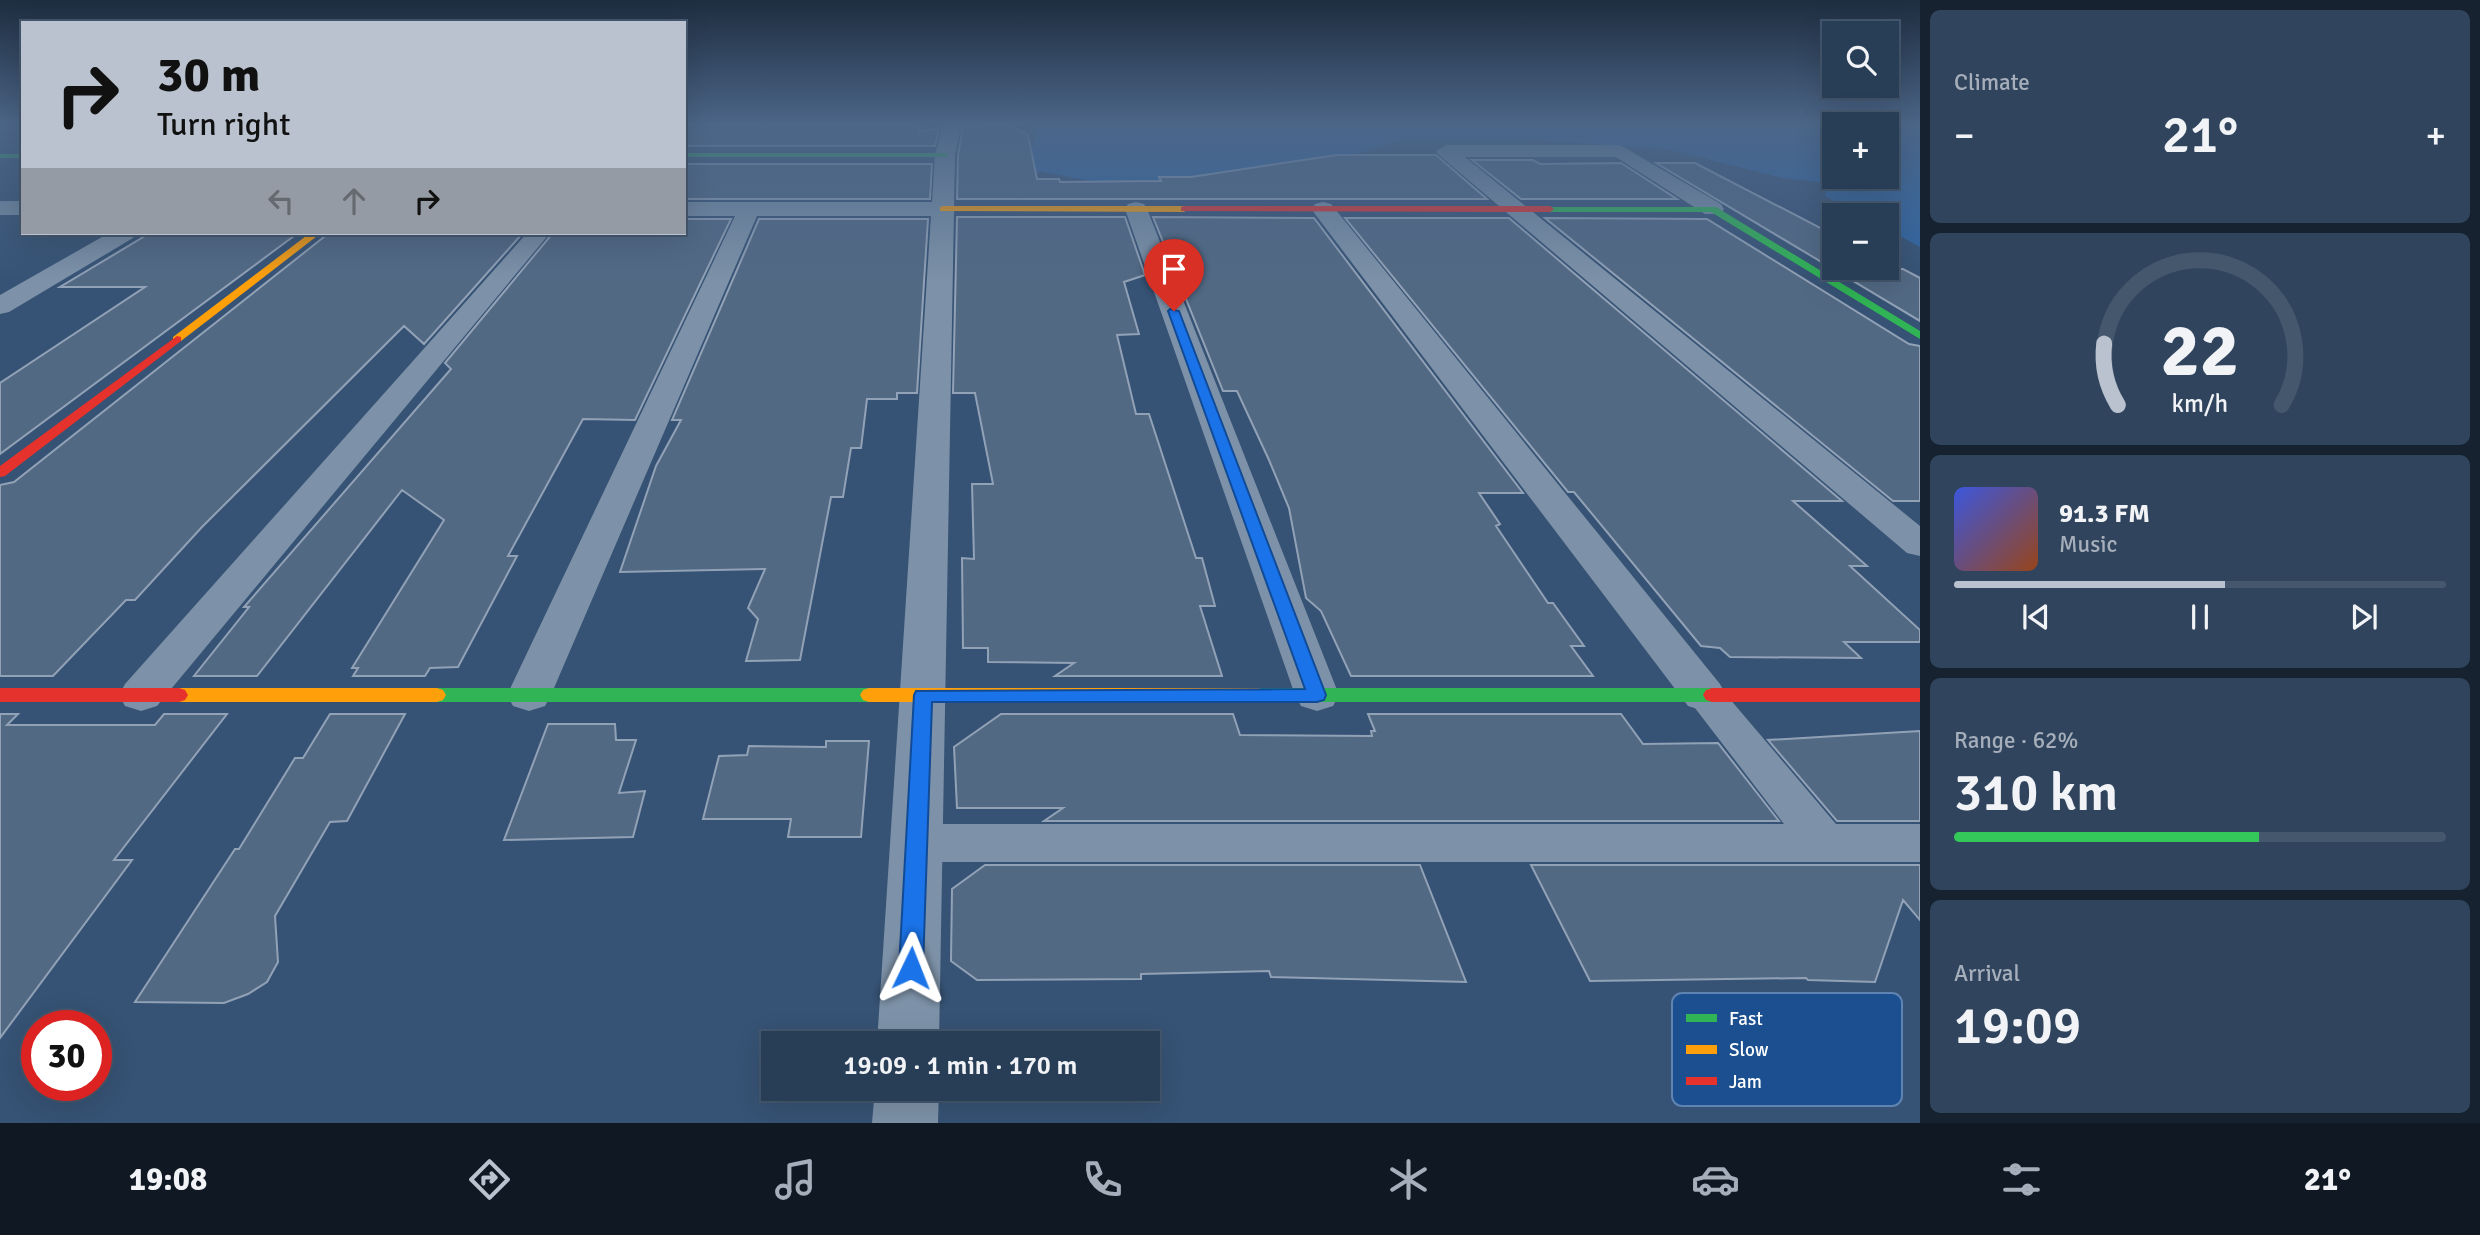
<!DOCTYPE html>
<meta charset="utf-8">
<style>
:root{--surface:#283e57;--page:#30455d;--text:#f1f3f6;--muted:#a5aeba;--line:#44576d;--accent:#b9c2ce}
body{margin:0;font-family:Signika,sans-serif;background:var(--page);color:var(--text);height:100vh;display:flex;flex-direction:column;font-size:26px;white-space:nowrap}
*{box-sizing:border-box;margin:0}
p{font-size:23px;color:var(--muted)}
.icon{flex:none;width:38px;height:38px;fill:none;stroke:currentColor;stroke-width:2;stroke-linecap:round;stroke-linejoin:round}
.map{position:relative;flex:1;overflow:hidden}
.panel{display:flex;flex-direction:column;gap:10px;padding:10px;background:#162230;width:560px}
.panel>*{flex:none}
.hud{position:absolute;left:21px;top:21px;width:665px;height:214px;border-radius:0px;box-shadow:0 7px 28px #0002,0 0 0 2px var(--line);background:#b9c2ce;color:#111;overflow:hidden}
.buttons{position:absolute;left:1822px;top:21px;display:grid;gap:14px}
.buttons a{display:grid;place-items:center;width:77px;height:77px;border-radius:0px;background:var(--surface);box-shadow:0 7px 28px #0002,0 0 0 2px var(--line);font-size:35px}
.speed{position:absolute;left:21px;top:1010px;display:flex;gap:14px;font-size:35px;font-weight:700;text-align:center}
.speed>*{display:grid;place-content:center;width:91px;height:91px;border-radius:50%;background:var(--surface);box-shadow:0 7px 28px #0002,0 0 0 2px var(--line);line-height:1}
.speed .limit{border:10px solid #d22;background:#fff;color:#111}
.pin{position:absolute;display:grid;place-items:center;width:60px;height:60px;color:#fff;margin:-72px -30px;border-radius:50% 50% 50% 0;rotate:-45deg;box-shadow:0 0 7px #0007}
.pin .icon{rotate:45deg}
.me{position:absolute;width:77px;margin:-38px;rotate:2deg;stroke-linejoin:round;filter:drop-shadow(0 0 5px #0008)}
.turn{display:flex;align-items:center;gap:24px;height:147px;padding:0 21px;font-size:32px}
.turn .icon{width:91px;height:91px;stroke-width:2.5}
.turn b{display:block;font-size:49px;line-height:60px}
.lanes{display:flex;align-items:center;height:66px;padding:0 21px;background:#0003;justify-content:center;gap:35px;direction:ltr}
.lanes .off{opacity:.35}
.big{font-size:52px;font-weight:600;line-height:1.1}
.panel .card{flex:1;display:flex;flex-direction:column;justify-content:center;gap:10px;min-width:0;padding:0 24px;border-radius:10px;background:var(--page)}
.panel .dial{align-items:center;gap:0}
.dial svg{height:182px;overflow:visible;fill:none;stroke:var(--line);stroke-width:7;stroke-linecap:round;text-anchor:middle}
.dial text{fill:var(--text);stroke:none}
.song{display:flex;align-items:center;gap:21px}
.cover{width:84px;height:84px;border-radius:10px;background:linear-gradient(135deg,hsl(230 70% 55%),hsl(20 70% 35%))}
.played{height:7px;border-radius:4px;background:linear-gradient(90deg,var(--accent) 55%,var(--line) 55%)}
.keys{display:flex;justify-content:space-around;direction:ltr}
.heat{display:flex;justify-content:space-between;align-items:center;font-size:38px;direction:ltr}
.charge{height:10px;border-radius:5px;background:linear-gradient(90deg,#34c759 62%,var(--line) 0)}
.trip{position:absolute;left:761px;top:1031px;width:399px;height:70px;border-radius:0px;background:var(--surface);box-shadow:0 7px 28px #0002,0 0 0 2px var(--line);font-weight:600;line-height:70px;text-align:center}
.menu{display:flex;height:112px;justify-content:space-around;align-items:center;background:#101923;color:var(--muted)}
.menu .icon{width:49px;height:49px}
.menu .active{color:var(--accent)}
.menu b{font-size:32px;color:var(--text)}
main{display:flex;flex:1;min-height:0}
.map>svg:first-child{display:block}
.green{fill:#2f66a5}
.building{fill:#526984;stroke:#92a2b6;stroke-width:2}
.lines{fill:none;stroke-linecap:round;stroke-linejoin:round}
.lane{fill:#7d92a8;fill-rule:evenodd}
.street{fill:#7d92a8;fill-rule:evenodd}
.fast{fill:#30b455;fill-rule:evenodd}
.slow{fill:#ff9f0a;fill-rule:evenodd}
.jam{fill:#e5322d;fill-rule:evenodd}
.route{fill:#1a73e8;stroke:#114b97;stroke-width:2}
.key{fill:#1b4f8f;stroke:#5f84b1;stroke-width:2}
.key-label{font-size:19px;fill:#fff}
</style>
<main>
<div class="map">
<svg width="1920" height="1123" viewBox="0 0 1920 1123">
<rect width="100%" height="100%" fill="#365274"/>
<!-- green -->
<path class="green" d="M 1039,125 L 1834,125 L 1834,177 L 1886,177 L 1887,125 L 1920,125 L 1920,247 L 1887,229 L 1886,215 L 1861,215 L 1825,196 L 1829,183 L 1783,178 L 1672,150 L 1523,139 L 1408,138 L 1276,178 L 1118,186 L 1026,169 Z"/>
<!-- building -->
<path class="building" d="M 684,125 L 920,125 L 919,131 L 939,129 L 935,146 L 684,146 Z
M 987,125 L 1009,125 L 1028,135 L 1037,179 L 1059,179 L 1060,182 L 1161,181 L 1159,177 L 1191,177 L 1337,155 L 1436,155 L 1487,199 L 957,199 L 958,155 L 963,127 Z
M 1472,160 L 1533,160 L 1540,164 L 1621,163 L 1677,199 L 1521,199 Z
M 1656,163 L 1695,163 L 1834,235 L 1834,268 L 1886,268 L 1886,265 L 1893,269 L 1903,269 L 1920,278 L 1920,321 Z
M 684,164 L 932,164 L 930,199 L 684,199 Z
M 957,217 L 1125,217 L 1145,275 L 1124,282 L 1139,334 L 1117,335 L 1136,414 L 1149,414 L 1196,558 L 1202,558 L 1215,606 L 1200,606 L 1222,676 L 1055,676 L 1074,663 L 988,662 L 988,648 L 963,648 L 962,558 L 974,559 L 972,484 L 993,484 L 975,393 L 953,393 Z
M 1153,217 L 1314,218 L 1523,493 L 1479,493 L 1500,524 L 1496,526 L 1548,603 L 1553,603 L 1584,646 L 1571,646 L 1593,676 L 1351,676 L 1321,611 L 1306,598 L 1289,508 L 1269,460 L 1237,391 L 1223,391 Z
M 1345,218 L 1509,218 L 1842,501 L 1793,501 L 1867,566 L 1850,566 L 1920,630 L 1920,642 L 1844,642 L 1861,658 L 1730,657 L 1720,648 L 1701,646 L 1574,492 L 1568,492 Z
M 1545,218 L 1707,219 L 1909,344 L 1920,346 L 1920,501 L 1893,501 Z
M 684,219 L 731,219 L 635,420 L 583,419 L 508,556 L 517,556 L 458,667 L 430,668 L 425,676 L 353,676 L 358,668 L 352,668 L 444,520 L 402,490 L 257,676 L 194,676 L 249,607 L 244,607 L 451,369 L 445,363 L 552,234 L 684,234 Z
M 759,219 L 928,219 L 917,393 L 897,393 L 897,399 L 867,399 L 861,448 L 851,448 L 843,497 L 831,497 L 800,660 L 746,661 L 758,619 L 748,608 L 765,569 L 620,572 L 656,466 L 681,420 L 672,420 Z
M 150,233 L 298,233 L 0,454 L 0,383 L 145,287 L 60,287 Z
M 329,233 L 522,234 L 424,344 L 404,326 L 202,527 L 135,600 L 126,600 L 53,676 L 0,676 L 0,485 L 14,482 Z
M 0,714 L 18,714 L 7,725 L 155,725 L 164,714 L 227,714 L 114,860 L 132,860 L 0,1038 Z
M 330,714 L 405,714 L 347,821 L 330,822 L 275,916 L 278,962 L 267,982 L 248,994 L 224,1003 L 135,1002 L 235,849 L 239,849 L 295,758 L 303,758 Z
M 1001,714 L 1233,714 L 1240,735 L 1372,736 L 1371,731 L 1375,731 L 1368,714 L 1621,714 L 1643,744 L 1718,743 L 1779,821 L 1044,821 L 1063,808 L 957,808 L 954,747 Z
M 548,724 L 615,724 L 616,740 L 636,740 L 619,793 L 645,791 L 633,837 L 504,840 Z
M 1920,731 L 1920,821 L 1837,821 L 1768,740 Z
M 826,741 L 869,741 L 861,837 L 788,837 L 791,819 L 703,819 L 719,756 L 747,755 L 749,746 L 826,747 Z
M 985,865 L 1420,865 L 1466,982 L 1271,977 L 1269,971 L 1141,974 L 1141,979 L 977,980 L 951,961 L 952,889 Z
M 1531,865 L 1920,865 L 1920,920 L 1903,900 L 1875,982 L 1808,980 L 1806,978 L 1590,981 Z"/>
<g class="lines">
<!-- lane -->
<path class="lane" d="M 1704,681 L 1718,685 L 1836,824 L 1920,824 L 1920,862 L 916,862 L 900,856 L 894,843 L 900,830 L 916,824 L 1784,824 L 1685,695 L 1690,685 Z"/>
<!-- street -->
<path class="street" d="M 943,125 L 961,125 L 955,155 L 939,1043 L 877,1043 L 931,216 L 757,216 L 551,695 L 545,706 L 529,711 L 513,706 L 507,695 L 735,216 L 684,216 L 684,202 L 932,202 L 935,155 Z
M 1446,145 L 1620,145 L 1721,204 L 1724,209 L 1721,214 L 1705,214 L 1616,157 L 1465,157 L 1920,526 L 1920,556 L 1907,553 L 1439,155 L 1436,151 Z
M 0,201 L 23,201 L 23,215 L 0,215 Z
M 1136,202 L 1144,204 L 1147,209 L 1339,695 L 1333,706 L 1317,711 L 1301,706 L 1295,695 L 1125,209 L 1128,204 Z
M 1323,202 L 1331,204 L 1720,684 L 1726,695 L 1720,706 L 1704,711 L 1688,706 L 1315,214 L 1312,209 L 1315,204 Z
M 109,233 L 136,233 L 133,238 L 9,312 L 0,314 L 0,295 Z
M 527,233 L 550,233 L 157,706 L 141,711 L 125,706 L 119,695 L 125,684 Z
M 875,1088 L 939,1088 L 938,1123 L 872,1123 Z"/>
<!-- fast -->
<path class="fast" d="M 684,153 L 945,153 L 949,155 L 945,157 L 684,157 Z
M 0,154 L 23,154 L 23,158 L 0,158 Z
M 1547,207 L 1716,207 L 1920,331 L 1920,339 L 1711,212 L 1550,212 L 1547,211 Z
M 437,688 L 869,688 L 875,690 L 878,695 L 875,700 L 869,702 L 437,702 L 431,700 L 428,695 L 431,690 Z
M 1258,688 L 1712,688 L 1718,690 L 1721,695 L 1718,700 L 1712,702 L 1258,702 L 1252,700 L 1249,695 L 1252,690 Z"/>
<!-- slow -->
<path class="slow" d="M 943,206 L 1184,206 L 1188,209 L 1184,212 L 940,211 L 940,207 Z
M 310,233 L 321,233 L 181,341 L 173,341 L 173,337 Z
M 179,688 L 437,688 L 443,690 L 446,695 L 443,700 L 437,702 L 179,702 L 173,700 L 170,695 L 173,690 Z
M 869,688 L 1258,688 L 1264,690 L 1267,695 L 1264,700 L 1258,702 L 869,702 L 863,700 L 860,695 L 863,690 Z"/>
<!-- jam -->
<path class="jam" d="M 1184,206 L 1550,206 L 1554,209 L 1550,212 L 1181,211 L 1181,207 Z
M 177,336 L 181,337 L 181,341 L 5,476 L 0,477 L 0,466 Z
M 0,688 L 179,688 L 185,690 L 188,695 L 185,700 L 179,702 L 0,702 Z
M 1712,688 L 1920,688 L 1920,702 L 1712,702 L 1706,700 L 1703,695 L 1706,690 Z"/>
</g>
<!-- sky -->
<linearGradient id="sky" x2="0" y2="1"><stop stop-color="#1e2d40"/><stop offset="0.44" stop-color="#4c6688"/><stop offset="1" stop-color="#4c6688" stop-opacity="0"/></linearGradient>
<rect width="1920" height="282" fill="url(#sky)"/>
<!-- route -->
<path class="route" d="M 1170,309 L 1179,311 L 1326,695 L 1324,700 L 1317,702 L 932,702 L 923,968 L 920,976 L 911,979 L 903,976 L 899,968 L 914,695 L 916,691 L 1305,689 L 1168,311 Z"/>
<!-- legend -->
<rect x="1672" y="993" width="230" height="113" rx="10" class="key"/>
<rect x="1686" y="1014" width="31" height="8" fill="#30b455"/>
<rect x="1686" y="1045" width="31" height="9" fill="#ff9f0a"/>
<rect x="1686" y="1077" width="31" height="8" fill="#e5322d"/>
<g class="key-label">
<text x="1729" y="1025">Fast</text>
<text x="1729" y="1056">Slow</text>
<text x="1729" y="1088">Jam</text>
</g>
</svg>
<div class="buttons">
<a><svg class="icon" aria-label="search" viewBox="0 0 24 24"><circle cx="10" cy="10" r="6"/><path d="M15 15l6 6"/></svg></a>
<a>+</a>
<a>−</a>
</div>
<div class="speed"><div class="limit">30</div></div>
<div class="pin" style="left:1174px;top:311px;background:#d93025"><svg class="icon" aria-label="arrive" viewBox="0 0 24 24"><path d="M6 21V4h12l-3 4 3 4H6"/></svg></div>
<svg class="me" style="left:911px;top:968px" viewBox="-20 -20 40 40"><path d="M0-17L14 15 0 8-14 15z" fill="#1a73e8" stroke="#fff" stroke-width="4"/></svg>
<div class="trip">19:09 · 1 min · 170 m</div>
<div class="hud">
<div class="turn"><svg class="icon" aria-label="right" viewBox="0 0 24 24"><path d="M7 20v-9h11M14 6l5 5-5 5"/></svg><div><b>30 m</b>Turn right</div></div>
<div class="lanes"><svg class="icon off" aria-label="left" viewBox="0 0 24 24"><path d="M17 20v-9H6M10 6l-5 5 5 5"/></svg><svg class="icon off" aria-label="ahead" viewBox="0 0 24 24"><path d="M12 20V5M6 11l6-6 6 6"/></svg><svg class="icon" aria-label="right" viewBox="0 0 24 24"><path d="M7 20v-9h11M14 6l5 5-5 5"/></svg></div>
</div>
</div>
<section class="panel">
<div class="card"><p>Climate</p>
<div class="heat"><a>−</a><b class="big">21°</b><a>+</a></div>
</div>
<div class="card dial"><svg viewBox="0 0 100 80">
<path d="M14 69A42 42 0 1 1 86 69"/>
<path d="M14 69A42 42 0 0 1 8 42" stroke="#b9c2ce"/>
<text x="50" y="56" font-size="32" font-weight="700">22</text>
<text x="50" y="72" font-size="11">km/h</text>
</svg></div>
<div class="card">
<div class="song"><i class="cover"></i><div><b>91.3 FM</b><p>Music</p></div></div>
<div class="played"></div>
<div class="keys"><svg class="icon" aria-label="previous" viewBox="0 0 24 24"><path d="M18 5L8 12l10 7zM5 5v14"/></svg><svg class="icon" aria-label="pause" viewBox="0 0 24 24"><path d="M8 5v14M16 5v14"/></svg><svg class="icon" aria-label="next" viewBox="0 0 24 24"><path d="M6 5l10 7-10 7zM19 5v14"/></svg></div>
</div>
<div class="card"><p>Range · 62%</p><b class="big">310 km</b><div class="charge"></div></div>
<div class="card"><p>Arrival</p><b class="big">19:09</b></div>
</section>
</main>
<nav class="menu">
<b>19:08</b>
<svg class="icon active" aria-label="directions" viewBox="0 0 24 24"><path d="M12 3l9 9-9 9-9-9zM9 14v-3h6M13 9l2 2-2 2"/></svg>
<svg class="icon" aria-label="music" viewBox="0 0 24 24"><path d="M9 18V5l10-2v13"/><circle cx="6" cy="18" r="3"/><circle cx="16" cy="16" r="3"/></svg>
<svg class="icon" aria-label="phone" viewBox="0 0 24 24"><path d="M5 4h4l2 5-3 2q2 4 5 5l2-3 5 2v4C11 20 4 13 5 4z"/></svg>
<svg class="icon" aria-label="climate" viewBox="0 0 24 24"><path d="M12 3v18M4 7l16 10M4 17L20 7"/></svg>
<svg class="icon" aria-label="car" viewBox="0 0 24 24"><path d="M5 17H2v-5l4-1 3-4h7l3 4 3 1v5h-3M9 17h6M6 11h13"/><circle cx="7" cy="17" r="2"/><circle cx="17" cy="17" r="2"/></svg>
<svg class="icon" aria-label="filters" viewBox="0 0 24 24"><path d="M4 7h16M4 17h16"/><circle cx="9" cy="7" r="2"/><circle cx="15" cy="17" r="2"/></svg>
<b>21°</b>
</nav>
